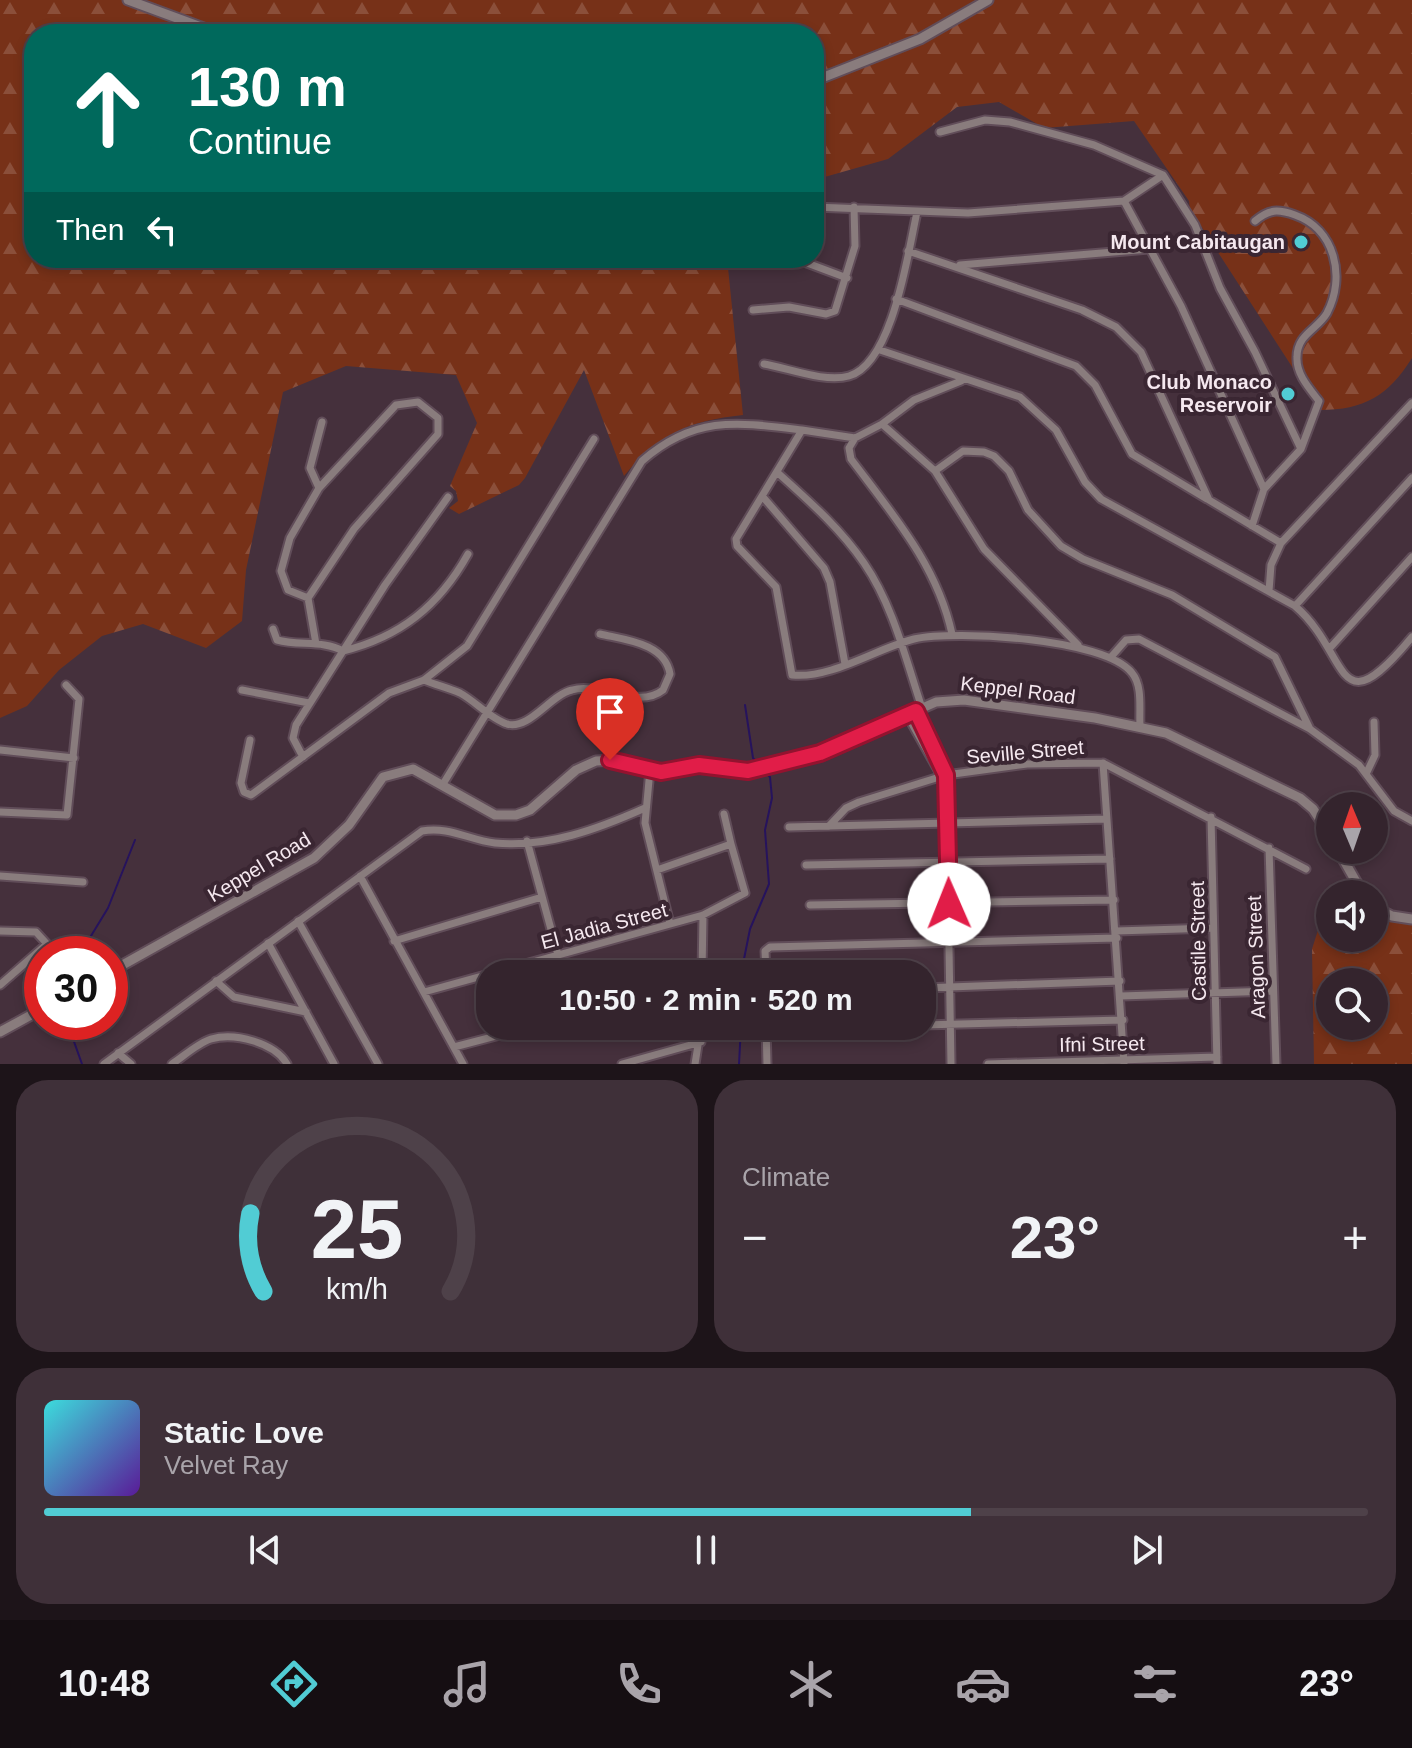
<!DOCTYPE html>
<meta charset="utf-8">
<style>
:root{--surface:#34242d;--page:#3f3039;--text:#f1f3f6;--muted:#a9a4aa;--line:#4e4149;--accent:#51ccd4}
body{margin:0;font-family:Arial,sans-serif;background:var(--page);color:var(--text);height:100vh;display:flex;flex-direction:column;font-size:30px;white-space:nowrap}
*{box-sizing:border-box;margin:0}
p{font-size:26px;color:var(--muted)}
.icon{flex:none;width:44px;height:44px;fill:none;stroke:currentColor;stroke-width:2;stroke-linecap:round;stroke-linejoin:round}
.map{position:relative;height:1064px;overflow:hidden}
.details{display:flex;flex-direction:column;gap:16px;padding:16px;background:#1d1419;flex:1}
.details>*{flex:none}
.hud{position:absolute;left:24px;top:24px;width:800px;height:244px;border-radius:32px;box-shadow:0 4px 12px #0003,0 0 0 2px var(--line);background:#00695c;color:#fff;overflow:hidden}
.needle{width:52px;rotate:358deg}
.controls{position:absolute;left:1316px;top:792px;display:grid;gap:16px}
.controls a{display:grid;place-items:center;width:72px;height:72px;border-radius:50%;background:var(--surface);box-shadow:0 4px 12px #0003,0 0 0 2px var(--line);font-size:40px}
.speed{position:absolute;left:24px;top:936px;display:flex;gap:16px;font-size:40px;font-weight:700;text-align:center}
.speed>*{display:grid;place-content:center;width:104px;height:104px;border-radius:50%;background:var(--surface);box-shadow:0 4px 12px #0003,0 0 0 2px var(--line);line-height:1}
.speed .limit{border:12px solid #d22;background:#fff;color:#111}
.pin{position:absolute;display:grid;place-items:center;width:68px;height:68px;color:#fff;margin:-82px -34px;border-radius:50% 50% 50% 0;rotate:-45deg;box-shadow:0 0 8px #0007}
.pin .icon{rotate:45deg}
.me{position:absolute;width:88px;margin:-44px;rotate:359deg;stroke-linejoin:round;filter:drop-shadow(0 0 6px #0008)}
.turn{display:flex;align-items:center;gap:28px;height:168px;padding:0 32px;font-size:36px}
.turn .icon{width:104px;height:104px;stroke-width:2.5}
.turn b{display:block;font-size:56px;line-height:68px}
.then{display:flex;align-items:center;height:76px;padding:0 32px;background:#0003;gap:16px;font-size:30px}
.big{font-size:60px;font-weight:700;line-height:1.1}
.details .tile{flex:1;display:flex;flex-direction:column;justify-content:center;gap:12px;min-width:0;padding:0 28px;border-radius:32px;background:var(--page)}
.details .dial{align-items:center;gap:0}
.dial svg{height:208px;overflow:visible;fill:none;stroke:var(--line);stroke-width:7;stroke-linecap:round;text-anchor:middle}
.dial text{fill:var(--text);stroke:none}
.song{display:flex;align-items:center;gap:24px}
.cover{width:96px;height:96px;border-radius:12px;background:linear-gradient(135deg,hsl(180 70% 55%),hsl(270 70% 35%))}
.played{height:8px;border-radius:4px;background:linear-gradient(90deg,var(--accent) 70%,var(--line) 70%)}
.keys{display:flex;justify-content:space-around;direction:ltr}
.heat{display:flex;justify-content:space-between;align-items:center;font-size:44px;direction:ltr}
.details .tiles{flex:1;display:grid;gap:16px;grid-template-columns:1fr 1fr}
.tile:last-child{grid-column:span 2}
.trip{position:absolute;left:476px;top:960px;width:460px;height:80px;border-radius:32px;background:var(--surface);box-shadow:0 4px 12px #0003,0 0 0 2px var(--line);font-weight:700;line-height:80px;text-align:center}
.tabs{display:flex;height:128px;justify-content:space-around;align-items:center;background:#150e12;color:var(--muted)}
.tabs .icon{width:56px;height:56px}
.tabs .on{color:var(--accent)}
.tabs b{font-size:36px;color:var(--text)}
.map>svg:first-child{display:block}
.forest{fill:url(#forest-firs);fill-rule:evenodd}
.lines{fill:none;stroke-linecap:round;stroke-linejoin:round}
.stream{stroke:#26135d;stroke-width:2}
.minor-casing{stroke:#614d59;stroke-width:11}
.tertiary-casing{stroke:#614d59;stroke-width:13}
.minor{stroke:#897c7d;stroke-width:7}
.tertiary{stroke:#897c7d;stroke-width:9}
.route-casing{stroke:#92132f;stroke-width:20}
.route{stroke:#e11d48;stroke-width:14}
.poi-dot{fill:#51ccd4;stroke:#3a2632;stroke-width:3}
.labels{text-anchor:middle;stroke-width:8;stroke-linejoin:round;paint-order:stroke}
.poi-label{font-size:20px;font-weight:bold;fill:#f5e8ef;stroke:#3a2632;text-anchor:end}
.street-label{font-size:20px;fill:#f5e8ef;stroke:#3a2632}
</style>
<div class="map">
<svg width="1412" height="1064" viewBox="0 0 1412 1064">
<defs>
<pattern id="forest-firs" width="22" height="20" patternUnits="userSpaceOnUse" patternTransform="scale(2)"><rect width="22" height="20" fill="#773118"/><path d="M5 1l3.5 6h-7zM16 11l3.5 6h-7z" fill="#8b4f3a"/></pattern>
</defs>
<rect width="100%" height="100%" fill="#45303c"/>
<!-- forest -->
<path class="forest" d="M 0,0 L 1412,0 L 1412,358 C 1388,396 1364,410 1320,410 L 1190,209 L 1189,201 L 1134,121 L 1044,128 L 999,102 L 957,107 L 888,159 L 814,180 L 814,34 L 34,34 L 34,258 L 727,258 L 743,415 C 688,421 660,433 624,476 L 584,370 L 525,478 L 519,485 L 459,514 L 449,508 L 458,501 L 456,491 L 450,486 L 477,423 L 456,375 L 346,366 L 283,392 L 246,570 L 242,621 L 206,648 L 143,624 L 102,636 L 59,670 L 27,706 L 0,718 Z
M 1328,899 L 1330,938 L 1374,938 L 1374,920 L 1412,923 L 1412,1064 L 1314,1064 L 1312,949 ZM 1330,982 L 1374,982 L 1374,1026 L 1330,1026 Z"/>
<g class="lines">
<!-- stream -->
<path class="stream" d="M 745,705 L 753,758 L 760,766
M 80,954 L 108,908 L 135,840
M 741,974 L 750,929 L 769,884 L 765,830 L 772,798 L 770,777 L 764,771
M 67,1022 L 82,1064
M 739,1064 L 741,1026"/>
<!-- minor casing -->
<g class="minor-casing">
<path id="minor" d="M 940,132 L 985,120 L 1010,122 L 1094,145 L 1163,175 L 1195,225 L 1220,288 L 1255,352 L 1301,449
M 1124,201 L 1181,306 L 1264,489
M 814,207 L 968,213 L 1124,201 L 1163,175
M 908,251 L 1082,310 L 1116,327 L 1141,352 L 1209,500 L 1281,543
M 747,260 L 799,260 L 847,278
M 960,265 L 1149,249
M 896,299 L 1076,366 L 1095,385 L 1132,454 L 1207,499
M 753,310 L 789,307 L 826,314 L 835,311 L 855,246 L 854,207
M 880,350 L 1020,397 L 1056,430 L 1085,482 L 1101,499 L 1295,606 C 1351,654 1334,731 1412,637
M 764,364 C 788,368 825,383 849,376 C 893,363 908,252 917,212
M 961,381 L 914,400 L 882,424 L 935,471 L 984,549 L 1078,645
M 882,424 L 855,438 L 802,430 L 736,539 L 737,546 L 776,587 L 792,675 C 832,679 877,648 914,639 C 956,630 1105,638 1132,673 C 1143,686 1139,710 1140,726
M 855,438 L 849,448 L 851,459 C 893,515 937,565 952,634
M 935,471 L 963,451 L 984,452 L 994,456 L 1009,471 L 1028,510 L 1061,546 L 1083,559 L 1172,595 L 1275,657 L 1310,729
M 778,473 C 809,501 840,528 864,563 C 893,605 906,660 922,708
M 763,497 L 824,568 L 830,582 L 845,664
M 1252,526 L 1264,489 L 1301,449 L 1319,401 C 1309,388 1296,374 1297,357 C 1297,334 1318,329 1327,313 C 1346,277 1335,229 1295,215 C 1278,209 1269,209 1255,221
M 1269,591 L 1271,565 L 1281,543 L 1412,403
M 308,598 L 288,590 L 281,571 L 290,538 L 319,488 L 310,468 L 322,422
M 1295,606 L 1412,478
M 273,629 L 277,640 C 299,646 323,640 343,651 C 400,637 439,606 468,554
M 316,644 L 308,598 L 354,529 L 438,434 L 438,418 L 418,402 L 396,405 L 319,488
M 1329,649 L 1412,557
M 1111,657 L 1126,640 L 1139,639 L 1310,729 L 1359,765 L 1394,811 L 1412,821
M 424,680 C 436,685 449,688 460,693 C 475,701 491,719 507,724 C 530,730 550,695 572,690 C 600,682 638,710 663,690 L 670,674 C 665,643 626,640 600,634
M 242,690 L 309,703
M 916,711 L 946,775 L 951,1064
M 907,715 L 943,779
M 250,740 L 241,783 L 244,792 L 251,795 L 389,693 L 424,680 L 467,646 L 594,439
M 0,750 L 74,758
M 303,757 L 293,738 L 296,725 L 385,585 L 448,497
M 1103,763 L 1124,1064
M 650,770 L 645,823 L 670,924
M 1367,772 L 1375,755 L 1374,722
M 443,784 L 642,461 C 695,415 737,422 802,430
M 0,812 L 67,815 L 79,699 L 66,685
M 724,814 L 731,844
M 1211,817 L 1217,1064
M 829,826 L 846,808 L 859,802 L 946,775 L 1027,764 L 1103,763 L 1306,869
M 789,827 L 1107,819
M 527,841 L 558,955
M 1269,848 L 1276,1064
M 806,865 L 1110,859
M 0,876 L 83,882
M 360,876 L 463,1064
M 810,905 L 1114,900
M 298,921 L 378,1064
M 0,931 L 36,932 L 47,944 L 0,985
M 1116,931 L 1213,928
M 394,941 L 542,897
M 268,943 L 334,1064
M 702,974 L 703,915
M 766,974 L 765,951 L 770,947 L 1117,938
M 216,981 L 234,997 L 306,1012
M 922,988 L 1120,981
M 424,992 L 703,915 L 745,893 L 731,844 L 657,870
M 1121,996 L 1273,991
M 922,1025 L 1123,1020
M 766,1026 L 767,1064
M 766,1027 L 871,1026
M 454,1047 L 534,1026
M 118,1053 L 131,1064
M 104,1064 L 422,831 C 449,826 469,840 495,843 C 547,848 598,829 645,808
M 172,1064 C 184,1056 198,1043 211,1039 C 235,1032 275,1043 287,1064
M 622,1064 L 701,1042
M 695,1064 L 701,1026
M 988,1064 L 1217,1057"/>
</g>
<!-- tertiary casing -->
<g class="tertiary-casing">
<path id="tertiary" d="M 128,0 L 220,34
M 814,81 L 920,39 L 988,0
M 1338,850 L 1363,894
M 1374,907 L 1392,916 L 1412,919
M 110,972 L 314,858 L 349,825 L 383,777 L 413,769 L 495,815 L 516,815 L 530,810 L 576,770 L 596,761 L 616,760 L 661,772 L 699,765 L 734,772 L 757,770 L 820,753 L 936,702 L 964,700 L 1095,718 L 1166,733 L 1300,798 L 1313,809 L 1330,835
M 0,1032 L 42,1009"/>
</g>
<!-- minor -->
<use href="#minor" class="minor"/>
<!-- tertiary -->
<use href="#tertiary" class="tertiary"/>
</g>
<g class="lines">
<!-- route casing -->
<g class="route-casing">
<path id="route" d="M 610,760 L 661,772 L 699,765 L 748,771 L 820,753 L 916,711 L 946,775 L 949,904"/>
</g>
<!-- route -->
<use href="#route" class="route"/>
</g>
<!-- markers -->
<g class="poi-dot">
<circle cx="1301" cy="242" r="8"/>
<circle cx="1288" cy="394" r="8"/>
</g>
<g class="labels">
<!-- poi labels -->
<g class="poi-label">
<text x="1285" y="249">Mount Cabitaugan</text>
<text x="1272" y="389">Club Monaco<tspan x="1272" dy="23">Reservoir</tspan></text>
</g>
<!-- street labels -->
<g class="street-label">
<text transform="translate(1018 690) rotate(7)" y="7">Keppel Road</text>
<text transform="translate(1025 752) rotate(-5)" y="7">Seville Street</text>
<text transform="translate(259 867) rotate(-31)" y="7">Keppel Road</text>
<text transform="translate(604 926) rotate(-15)" y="7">El Jadia Street</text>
<text transform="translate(1198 941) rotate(-91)" y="7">Castile Street</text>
<text transform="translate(1256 957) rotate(-92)" y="7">Aragon Street</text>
<text transform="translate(1102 1044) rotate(-1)" y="7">Ifni Street</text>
</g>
</g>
</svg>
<div class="controls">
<a><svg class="needle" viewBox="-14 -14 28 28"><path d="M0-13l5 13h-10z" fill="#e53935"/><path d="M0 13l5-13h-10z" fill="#a9a4aa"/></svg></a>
<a><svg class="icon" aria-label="sound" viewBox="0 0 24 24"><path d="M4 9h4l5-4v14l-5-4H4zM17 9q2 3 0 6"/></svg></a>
<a><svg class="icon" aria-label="search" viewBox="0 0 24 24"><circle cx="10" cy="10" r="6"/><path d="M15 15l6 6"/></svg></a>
</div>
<div class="speed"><div class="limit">30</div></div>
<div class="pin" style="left:610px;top:760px;background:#d93025"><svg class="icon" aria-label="arrive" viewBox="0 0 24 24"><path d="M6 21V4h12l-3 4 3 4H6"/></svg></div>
<svg class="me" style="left:949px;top:904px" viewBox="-20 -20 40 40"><circle r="19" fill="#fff"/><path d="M0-13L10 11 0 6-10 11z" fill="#e11d48"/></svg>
<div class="trip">10:50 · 2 min · 520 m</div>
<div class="hud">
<div class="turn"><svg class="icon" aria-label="ahead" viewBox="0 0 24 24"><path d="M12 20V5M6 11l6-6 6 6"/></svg><div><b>130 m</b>Continue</div></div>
<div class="then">Then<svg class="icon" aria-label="left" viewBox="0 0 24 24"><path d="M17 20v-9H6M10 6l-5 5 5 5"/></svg></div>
</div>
</div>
<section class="details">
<div class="tiles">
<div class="tile dial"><svg viewBox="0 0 100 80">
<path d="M14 69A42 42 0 1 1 86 69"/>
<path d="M14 69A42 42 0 0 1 9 39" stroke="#51ccd4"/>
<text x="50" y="56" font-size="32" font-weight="700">25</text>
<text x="50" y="72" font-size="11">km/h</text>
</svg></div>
<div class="tile"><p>Climate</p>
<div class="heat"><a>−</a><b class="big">23°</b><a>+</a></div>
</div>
<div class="tile">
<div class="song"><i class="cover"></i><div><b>Static Love</b><p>Velvet Ray</p></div></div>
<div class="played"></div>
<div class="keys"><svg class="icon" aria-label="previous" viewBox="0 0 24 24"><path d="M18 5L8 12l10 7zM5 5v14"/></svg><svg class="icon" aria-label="pause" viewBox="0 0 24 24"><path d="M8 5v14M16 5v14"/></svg><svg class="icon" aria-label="next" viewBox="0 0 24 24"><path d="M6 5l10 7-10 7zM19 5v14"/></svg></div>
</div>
</div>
</section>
<nav class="tabs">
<b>10:48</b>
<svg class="icon on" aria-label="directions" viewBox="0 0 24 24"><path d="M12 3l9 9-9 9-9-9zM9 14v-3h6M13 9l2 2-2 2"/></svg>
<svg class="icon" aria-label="music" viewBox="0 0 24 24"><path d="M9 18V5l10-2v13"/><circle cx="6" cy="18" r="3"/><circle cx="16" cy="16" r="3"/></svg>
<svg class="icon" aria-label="phone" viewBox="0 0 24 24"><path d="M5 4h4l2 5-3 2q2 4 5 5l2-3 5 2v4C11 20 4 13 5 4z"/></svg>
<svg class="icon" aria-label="climate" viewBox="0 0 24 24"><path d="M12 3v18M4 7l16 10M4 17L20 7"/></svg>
<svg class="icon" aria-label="car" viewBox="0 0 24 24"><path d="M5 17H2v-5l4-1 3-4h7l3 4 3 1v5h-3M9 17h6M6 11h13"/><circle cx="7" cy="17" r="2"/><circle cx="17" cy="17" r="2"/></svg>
<svg class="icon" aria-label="filters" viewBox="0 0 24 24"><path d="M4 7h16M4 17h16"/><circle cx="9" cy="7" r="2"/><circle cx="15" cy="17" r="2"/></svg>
<b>23°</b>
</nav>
